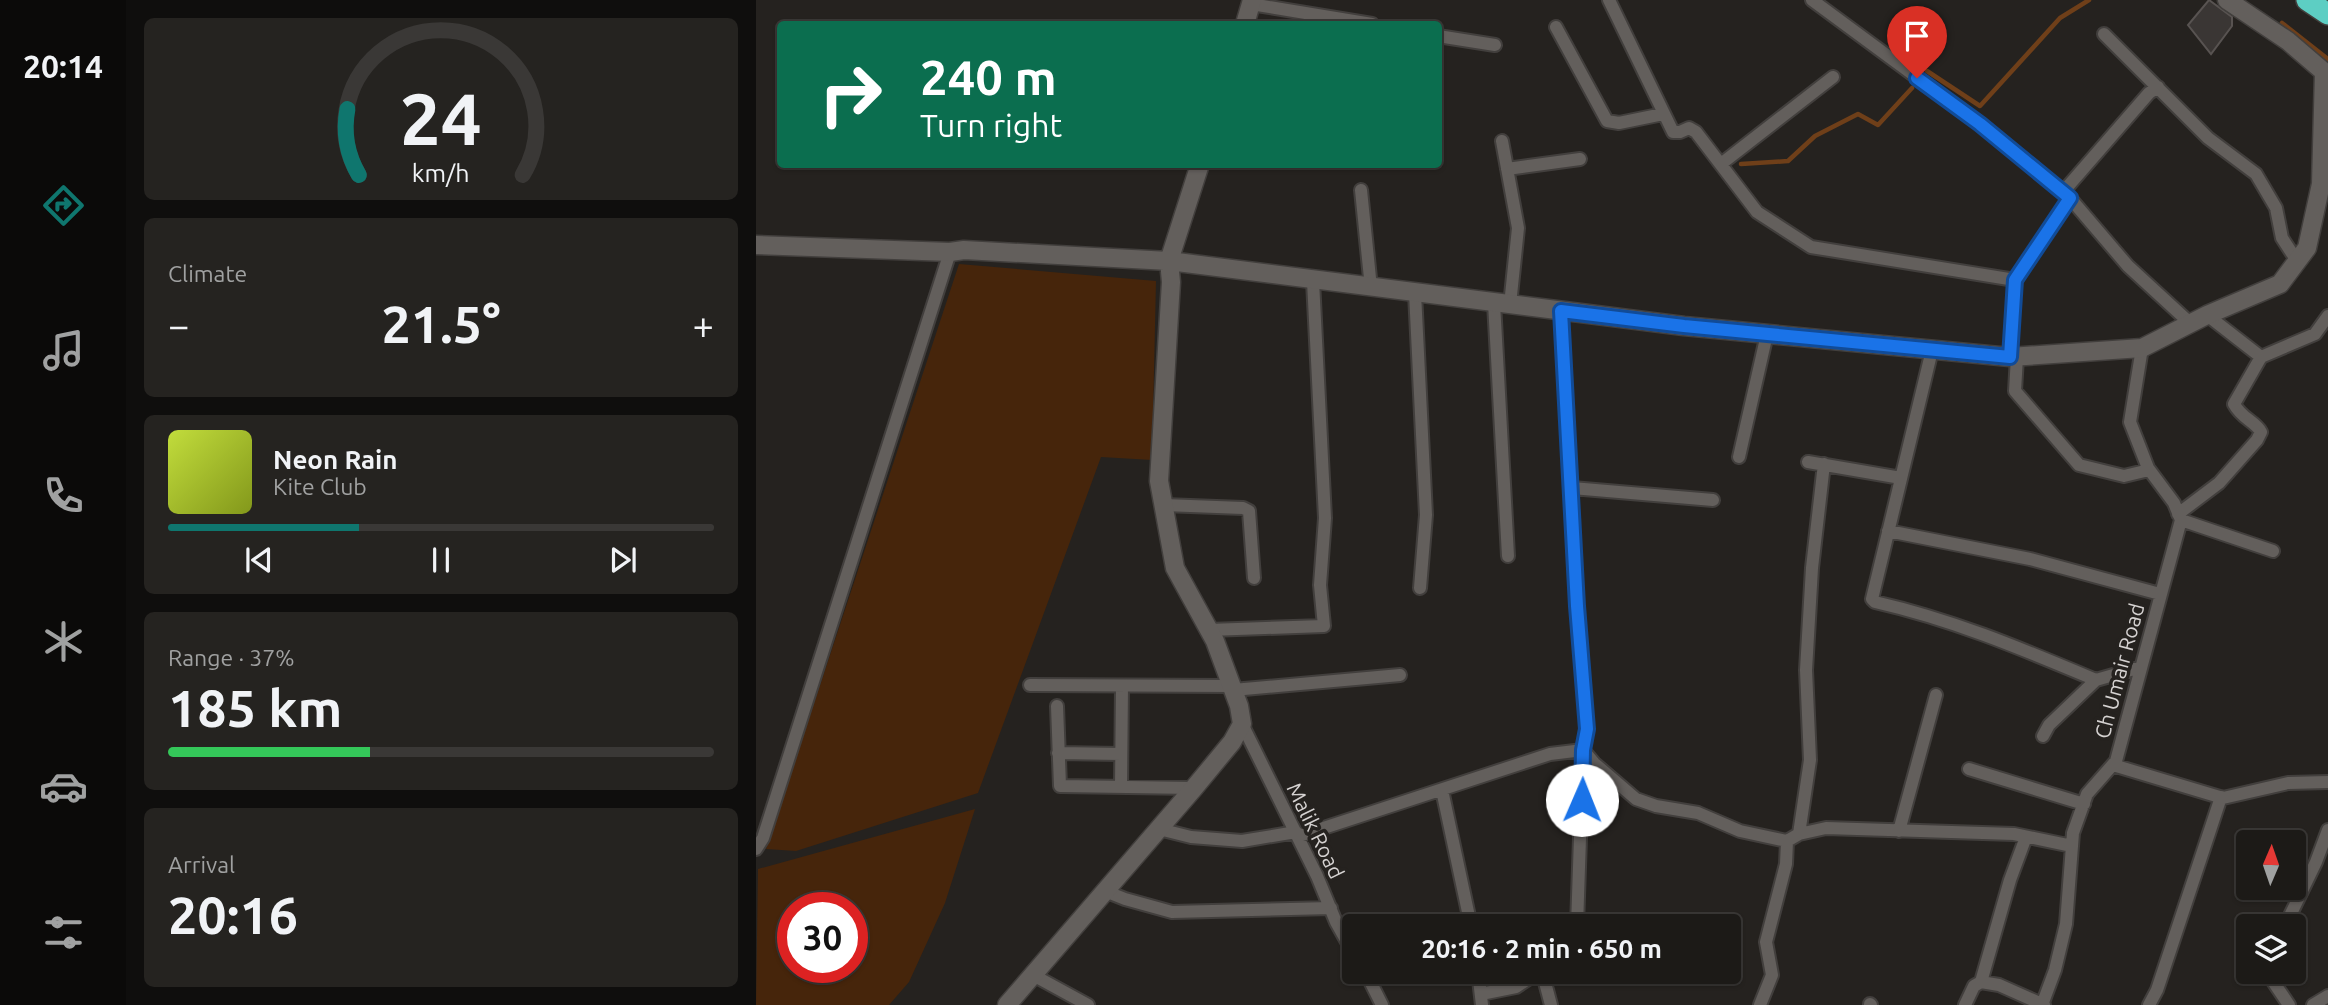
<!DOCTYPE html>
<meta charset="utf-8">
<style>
:root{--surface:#1c1a17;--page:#252320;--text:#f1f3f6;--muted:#a0a1a1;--line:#3a3836;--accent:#0f766e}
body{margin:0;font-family:Ubuntu,sans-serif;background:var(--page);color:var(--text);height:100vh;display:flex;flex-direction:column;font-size:26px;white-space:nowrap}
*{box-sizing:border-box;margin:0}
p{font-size:23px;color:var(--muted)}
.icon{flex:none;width:38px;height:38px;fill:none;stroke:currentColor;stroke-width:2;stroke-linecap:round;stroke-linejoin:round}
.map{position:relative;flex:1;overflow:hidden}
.side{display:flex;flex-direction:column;gap:18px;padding:18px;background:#0f0e0d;width:630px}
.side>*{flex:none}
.banner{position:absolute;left:21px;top:21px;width:665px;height:147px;border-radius:7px;box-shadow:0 2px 5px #0004,0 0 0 2px var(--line);background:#0b6e4f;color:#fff;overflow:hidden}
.needle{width:46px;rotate:2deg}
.tools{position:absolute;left:1480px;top:830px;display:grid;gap:14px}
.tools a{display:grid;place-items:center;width:70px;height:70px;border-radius:7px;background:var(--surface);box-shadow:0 2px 5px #0004,0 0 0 2px var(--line);font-size:35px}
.speed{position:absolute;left:21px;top:892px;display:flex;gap:14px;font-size:35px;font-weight:700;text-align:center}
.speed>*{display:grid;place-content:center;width:91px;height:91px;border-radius:50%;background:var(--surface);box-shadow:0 2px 5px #0004,0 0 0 2px var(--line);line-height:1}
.speed .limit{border:10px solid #d22;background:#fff;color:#111}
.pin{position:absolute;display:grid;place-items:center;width:60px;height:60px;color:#fff;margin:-72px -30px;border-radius:50% 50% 50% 0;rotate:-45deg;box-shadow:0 0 7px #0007}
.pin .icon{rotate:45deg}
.me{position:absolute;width:77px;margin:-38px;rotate:1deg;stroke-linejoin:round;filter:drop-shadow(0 0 5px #0008)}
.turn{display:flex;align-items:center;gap:24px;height:147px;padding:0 28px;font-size:32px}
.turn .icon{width:91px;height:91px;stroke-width:2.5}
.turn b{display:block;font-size:49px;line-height:60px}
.big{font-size:52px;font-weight:700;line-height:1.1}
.side .widget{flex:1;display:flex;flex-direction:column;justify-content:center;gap:10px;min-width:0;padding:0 24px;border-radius:10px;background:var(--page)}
.side .dial{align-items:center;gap:0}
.dial svg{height:182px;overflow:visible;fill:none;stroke:var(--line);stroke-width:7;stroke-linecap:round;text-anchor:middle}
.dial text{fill:var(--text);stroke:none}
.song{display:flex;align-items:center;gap:21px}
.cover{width:84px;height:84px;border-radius:10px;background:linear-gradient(135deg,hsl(70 70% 55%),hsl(70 70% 35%))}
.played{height:7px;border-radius:4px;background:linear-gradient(90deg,var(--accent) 35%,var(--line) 35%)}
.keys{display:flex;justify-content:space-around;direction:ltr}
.heat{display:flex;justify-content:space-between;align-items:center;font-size:38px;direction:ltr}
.charge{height:10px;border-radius:5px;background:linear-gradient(90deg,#34c759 37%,var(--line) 0)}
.trip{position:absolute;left:586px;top:914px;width:399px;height:70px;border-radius:7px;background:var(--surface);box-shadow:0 2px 5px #0004,0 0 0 2px var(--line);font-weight:700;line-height:70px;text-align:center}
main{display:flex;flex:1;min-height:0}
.dock{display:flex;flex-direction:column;width:126px;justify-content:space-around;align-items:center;background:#0b0a09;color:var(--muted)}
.dock .icon{width:49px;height:49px}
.dock .selected{color:var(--accent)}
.dock b{font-size:32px;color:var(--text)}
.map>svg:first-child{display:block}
.green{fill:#46250b;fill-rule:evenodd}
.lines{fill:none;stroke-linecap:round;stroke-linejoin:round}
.stream{stroke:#6f3f19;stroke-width:4.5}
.building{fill:#3a3634;stroke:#585351;stroke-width:2}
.street-casing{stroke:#423f3d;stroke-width:16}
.secondary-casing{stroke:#423f3d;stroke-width:21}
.highway-casing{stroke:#423f3d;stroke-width:24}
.street{stroke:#635f5c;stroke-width:12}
.secondary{stroke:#635f5c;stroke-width:18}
.highway{stroke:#5dcec3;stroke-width:21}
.route-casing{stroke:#114b97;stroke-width:18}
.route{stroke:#1a73e8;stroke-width:12}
.labels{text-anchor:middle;stroke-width:7;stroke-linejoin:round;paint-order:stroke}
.street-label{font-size:21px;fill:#d5d2d1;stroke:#25221f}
</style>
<main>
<nav class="dock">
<b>20:14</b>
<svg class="icon selected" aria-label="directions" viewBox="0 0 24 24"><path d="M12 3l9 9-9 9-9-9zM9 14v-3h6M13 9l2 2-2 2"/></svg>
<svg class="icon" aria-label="music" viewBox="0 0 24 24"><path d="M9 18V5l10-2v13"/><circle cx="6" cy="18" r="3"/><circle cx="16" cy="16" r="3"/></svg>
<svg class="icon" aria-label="phone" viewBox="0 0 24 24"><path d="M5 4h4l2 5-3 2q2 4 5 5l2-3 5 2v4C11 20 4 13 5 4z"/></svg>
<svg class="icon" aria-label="climate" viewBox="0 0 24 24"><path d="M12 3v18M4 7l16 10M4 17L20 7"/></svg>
<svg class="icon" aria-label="car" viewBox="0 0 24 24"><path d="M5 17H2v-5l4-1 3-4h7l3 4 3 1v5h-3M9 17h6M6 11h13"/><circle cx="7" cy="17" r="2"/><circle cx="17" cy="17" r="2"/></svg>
<svg class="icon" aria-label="filters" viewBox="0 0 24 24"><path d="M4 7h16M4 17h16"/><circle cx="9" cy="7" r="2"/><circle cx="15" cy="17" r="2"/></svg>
</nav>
<section class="side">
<div class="widget dial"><svg viewBox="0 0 100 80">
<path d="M14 69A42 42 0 1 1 86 69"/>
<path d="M14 69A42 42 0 0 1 9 40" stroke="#0f766e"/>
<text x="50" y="56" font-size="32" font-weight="700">24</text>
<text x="50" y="72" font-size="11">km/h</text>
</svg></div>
<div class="widget"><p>Climate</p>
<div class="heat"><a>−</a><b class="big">21.5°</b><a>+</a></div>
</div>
<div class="widget">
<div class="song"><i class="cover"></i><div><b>Neon Rain</b><p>Kite Club</p></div></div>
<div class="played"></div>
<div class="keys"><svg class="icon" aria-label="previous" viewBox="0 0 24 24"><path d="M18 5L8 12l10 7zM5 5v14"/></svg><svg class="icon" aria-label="pause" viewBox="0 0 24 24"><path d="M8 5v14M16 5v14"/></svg><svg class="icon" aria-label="next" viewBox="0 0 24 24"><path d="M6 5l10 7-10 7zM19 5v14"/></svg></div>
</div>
<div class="widget"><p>Range · 37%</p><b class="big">185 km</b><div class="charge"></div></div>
<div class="widget"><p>Arrival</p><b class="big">20:16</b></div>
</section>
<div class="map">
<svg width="1572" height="1005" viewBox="0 0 1572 1005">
<rect width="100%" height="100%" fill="#25221f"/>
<!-- green -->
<path class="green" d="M 203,264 L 400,281 L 396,460 L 345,457 L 222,793 L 40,851 L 10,849 Z
M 219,809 L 189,903 L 153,982 L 133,1005 L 0,1005 L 2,869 ZM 37,908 L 96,908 L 96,968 L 37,968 Z"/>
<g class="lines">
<!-- stream -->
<path class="stream" d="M 1526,23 L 1572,59
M 1171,71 L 1224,106 L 1304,18 L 1333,0
M 985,164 L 1032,161 L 1059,136 L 1102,114 L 1122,125 L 1156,88"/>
</g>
<!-- building -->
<path class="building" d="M 1453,0 L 1476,17 L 1476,26 L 1455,54 L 1432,25 Z"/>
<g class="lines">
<!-- street casing -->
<g class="street-casing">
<path id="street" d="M 853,0 L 917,132 L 924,132 L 933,128 L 940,132 L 1001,212 L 1055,247 L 1259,280
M 1056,0 L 1224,124 L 1314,198 L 1372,266 L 1435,324
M 495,4 L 616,24
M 800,27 L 851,121 L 863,123 L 907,114
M 1348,34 L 1452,138 L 1500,174 L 1520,208 L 1526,238 L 1541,261
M 682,36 L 739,45
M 746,141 L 762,228 L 754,305
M 965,164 L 1077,77
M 751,169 L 824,159
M 605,190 L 615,288
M 1307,192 L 1393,93 L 1402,87
M 659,293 L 670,515 L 664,588
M 738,303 L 752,556
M 805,311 L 821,606 L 831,729 L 827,750 L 821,926
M 1176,350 L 1116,599 L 1119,602 C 1198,620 1266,649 1340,680 L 1385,667
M 1254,357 L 1259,280 L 1314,198
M 1261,357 L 1259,391 L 1323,465 L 1368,476 L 1393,470
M 1505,357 L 1559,334 L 1572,316
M 983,457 L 1011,334
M 1052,462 L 1145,478
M 816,488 L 957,500
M 408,505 L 487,508 L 493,511 L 498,578
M 1422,514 L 1463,483 L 1501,440 L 1505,432 C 1499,421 1486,419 1478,404 L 1505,357 L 1451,315
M 1425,520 L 1517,551
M 1132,531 L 1274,559 L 1404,594
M 453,630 L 568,626 L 564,585 L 569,518 L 557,281
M 274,685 L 475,686
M 477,690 L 644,675
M 301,706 L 304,786 L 438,788
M 486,724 L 561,876 L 580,922 L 598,954
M 1287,736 L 1293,725 L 1340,680
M 827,750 L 838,763 L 880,799 L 900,806 L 942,813 L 984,831 L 1031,841 L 1043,834 L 1070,828 L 1258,834 L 1316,846
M 302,753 L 365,754
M 1357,765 L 1467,798 L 1532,783 L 1572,782
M 1213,769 L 1328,804
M 365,787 L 366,686
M 686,790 L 715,926
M 403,829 L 435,837 L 486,841 L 540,832
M 1143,831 L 1180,695
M 1043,834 L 1054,760 L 1050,670 L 1056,568 L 1068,464
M 543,836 L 794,754 L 827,750
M 0,849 L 7,838 L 194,252
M 349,891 L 369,899 L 416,912 L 575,908
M 1529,926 L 1560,862 L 1572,830
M 609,971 L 626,1005
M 722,971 L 726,1005
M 786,971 L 795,1005
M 1510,971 L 1533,1005
M 277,975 L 332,1005
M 1225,982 L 1254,880 L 1270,837
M 725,994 L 760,987 L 784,971
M 1114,1004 L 1115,1005
M 1004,1005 L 1016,975 L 1010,942 L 1030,864 L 1031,841
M 1209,1005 L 1218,986 L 1225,982 L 1243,985 L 1288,1005
M 1286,1005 L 1299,970 L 1310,924 L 1317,833 L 1331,794 L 1360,761 L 1425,520 L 1418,503 L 1392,468 L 1374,422 L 1386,348
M 1393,1005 L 1401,990 L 1465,797
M 1557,1005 L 1572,996"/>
</g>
<!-- secondary casing -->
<g class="secondary-casing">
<path id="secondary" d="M 1471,0 L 1532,41 L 1568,72
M 489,24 L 496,0
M 0,245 L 194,252 L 208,250 L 413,261 L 928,326 L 1254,357 L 1386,348 L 1451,315 L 1524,284 L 1551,248 L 1565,184 L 1568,72 L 1572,74
M 251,1005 L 438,788 L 476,742 L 486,724 L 483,706 L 459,641 L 419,568 L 403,481 L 415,282 L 413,261 L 444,164"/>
</g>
<!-- highway casing -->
<g class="highway-casing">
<path id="highway" d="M 1551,0 L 1572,14"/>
</g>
<!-- street -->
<use href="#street" class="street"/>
<!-- secondary -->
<use href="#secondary" class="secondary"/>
<!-- highway -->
<use href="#highway" class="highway"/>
</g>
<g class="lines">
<!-- route casing -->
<g class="route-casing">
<path id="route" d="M 826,800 L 827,750 L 831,729 L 821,606 L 805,311 L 928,326 L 1254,357 L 1259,280 L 1314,198 L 1224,124 L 1161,78"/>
</g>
<!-- route -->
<use href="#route" class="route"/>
</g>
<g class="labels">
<!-- street labels -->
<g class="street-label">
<text transform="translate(1364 671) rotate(-75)" y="7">Ch Umair Road</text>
<text transform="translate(559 831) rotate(64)" y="7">Malik Road</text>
</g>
</g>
</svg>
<div class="tools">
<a><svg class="needle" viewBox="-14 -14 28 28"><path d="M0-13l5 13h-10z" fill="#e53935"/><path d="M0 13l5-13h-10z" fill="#a0a1a1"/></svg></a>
<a><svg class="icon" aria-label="layers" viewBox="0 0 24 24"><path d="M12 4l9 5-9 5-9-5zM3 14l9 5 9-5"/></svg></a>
</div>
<div class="speed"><div class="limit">30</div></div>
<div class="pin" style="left:1161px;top:78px;background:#d93025"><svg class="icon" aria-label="arrive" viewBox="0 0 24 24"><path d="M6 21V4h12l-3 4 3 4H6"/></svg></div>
<svg class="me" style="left:826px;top:800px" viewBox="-20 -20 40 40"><circle r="19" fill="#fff"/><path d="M0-13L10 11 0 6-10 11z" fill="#1a73e8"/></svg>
<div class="trip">20:16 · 2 min · 650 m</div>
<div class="banner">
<div class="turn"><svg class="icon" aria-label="right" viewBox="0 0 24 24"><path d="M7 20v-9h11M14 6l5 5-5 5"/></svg><div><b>240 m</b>Turn right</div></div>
</div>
</div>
</main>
